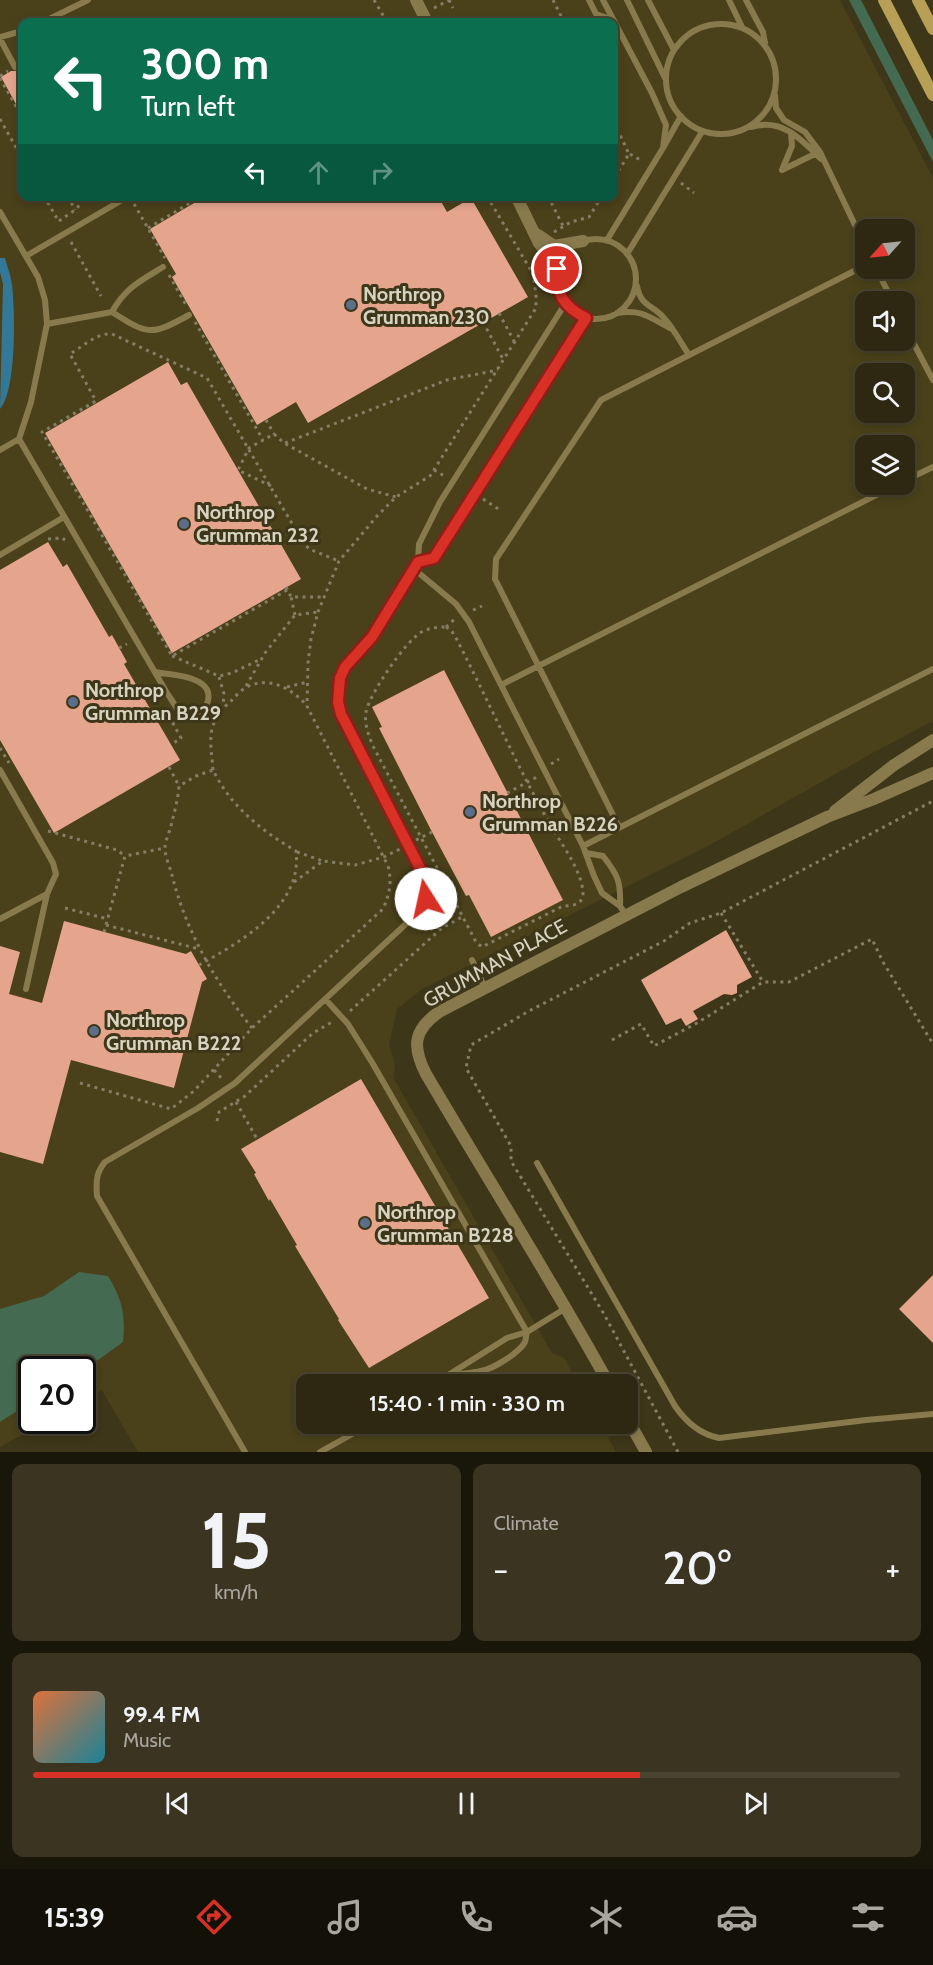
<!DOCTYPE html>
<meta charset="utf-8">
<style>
:root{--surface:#2e2812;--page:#3a3420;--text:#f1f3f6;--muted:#a7a69f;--line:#494432;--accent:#d93025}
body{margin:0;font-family:Cabin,sans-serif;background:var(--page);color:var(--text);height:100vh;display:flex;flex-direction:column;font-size:22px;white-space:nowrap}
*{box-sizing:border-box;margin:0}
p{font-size:20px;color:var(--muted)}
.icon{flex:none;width:33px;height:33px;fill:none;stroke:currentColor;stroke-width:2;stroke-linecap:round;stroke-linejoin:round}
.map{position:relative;height:1452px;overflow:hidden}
.panel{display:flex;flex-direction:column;gap:12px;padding:12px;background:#19160a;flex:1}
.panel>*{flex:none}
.top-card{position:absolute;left:18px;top:18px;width:600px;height:183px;border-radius:12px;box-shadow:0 3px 9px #0003,0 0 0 2px var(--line);background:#0b6e4f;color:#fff;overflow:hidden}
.needle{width:39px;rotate:243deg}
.tools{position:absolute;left:855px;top:219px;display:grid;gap:12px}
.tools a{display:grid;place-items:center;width:60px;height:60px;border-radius:12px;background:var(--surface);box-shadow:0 3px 9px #0003,0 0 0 2px var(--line);font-size:30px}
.speed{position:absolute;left:18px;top:1356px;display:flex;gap:12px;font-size:30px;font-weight:700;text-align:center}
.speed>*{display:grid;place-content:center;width:78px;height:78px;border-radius:50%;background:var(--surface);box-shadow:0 3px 9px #0003,0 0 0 2px var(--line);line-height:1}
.speed .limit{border:3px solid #111;border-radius:9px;background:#fff;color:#111}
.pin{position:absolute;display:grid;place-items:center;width:51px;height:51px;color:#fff;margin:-26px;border:3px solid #fff;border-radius:50%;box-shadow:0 2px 6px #0007}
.me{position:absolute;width:66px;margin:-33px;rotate:350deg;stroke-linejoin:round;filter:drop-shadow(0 0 4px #0008)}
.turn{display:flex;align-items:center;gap:21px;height:126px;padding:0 24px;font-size:27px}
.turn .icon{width:78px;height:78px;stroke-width:2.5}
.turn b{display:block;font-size:42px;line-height:51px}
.lanes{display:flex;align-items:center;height:57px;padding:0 24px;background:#0003;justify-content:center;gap:30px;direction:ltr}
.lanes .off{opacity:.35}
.big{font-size:45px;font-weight:600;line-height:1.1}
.panel .card{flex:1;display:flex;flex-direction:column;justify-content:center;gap:9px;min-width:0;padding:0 21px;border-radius:12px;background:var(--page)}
.panel .dial{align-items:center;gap:0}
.dial b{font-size:78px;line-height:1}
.song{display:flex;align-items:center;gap:18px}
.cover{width:72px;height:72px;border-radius:9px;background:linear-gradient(135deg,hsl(20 70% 55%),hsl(190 70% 35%))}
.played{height:6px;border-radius:3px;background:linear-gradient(90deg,var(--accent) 70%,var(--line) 70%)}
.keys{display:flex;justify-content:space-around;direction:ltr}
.heat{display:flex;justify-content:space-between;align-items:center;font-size:33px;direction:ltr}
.panel .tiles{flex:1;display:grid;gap:12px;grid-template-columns:1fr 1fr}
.card:last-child{grid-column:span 2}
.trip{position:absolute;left:296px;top:1374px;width:342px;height:60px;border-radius:12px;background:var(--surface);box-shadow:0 3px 9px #0003,0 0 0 2px var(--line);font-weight:600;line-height:60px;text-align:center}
.tabs{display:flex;height:96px;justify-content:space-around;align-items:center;background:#121007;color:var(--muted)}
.tabs .icon{width:42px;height:42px}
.tabs .current{color:var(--accent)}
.tabs b{font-size:27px;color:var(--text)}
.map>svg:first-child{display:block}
.built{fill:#4a401a;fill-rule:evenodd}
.green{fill:#456a52}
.water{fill:#347897}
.building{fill:#e5a58d}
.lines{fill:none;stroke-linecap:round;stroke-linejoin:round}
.path{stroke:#847e66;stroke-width:3;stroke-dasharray:3 4.5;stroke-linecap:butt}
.service{stroke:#897a4d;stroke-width:6}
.minor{stroke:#897a4d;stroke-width:12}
.secondary{stroke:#b79f56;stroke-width:12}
.route-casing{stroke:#8d1f18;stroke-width:15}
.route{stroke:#d93025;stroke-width:10}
.service-dot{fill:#5c6f8a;stroke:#3e3618;stroke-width:2}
.labels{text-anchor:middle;stroke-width:6;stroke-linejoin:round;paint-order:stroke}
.poi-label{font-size:20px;font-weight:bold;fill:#d7d3c1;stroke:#3e3618;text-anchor:start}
.street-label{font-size:20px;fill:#d7d3c1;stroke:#3e3618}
</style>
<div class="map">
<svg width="933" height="1452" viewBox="0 0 933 1452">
<rect width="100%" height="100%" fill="#3e3618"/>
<!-- built -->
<path class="built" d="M 0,0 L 840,0 L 933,178 L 933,721 L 878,750 L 708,846 L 422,989 L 397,1009 L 389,1045 L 395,1064 L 394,1079 L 552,1353 L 564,1358 L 579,1384 L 306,1384 L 306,1424 L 601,1424 L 616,1452 L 138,1452 L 102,1390 L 83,1401 L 82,1370 L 32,1370 L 32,1420 L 47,1421 L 0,1447 ZM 22,22 L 614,22 L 614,196 L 22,196 ZM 866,230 L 904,230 L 904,268 L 866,268 ZM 866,302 L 904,302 L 904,340 L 866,340 ZM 866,374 L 904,374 L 904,412 L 866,412 ZM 866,446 L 904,446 L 904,484 L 866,484 Z"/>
<!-- green -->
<path class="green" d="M 849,0 L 861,0 L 933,140 L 933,162 Z
M 79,1272 L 108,1276 C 122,1299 126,1315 123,1342 L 83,1371 L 32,1370 L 31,1402 L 0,1422 L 0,1309 L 44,1296 Z"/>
<!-- water -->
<path class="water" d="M 0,258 L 5,258 C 7,266 11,276 12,285 C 15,311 17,390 0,409 L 3,284 L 0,272 Z"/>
<!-- building -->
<path class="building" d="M 22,64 L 22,115 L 1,77 L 11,71 L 18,71 Z
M 206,196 L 438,196 L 447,212 L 471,198 L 528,297 L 308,423 L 296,402 L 257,425 L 172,277 L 176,274 L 150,229 Z
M 168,362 L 181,385 L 187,382 L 301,579 L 172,653 L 45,433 Z
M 48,542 L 63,567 L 67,564 L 109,637 L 112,635 L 127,662 L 124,664 L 180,760 L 54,833 L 0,740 L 0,570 Z
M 444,670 L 563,900 L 491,937 L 469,895 L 466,896 L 432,832 L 379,728 L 382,727 L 372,707 Z
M 64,921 L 186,954 L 191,951 L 207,979 L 202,982 L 174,1088 L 71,1060 L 43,1164 L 0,1152 L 0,946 L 20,952 L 9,994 L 42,1003 Z
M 726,930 L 752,977 L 737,985 L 737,993 L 732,995 L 724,994 L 693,1011 L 698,1019 L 686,1026 L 681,1018 L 666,1025 L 641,980 Z
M 361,1079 L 489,1298 L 369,1368 L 338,1320 L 339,1319 L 295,1246 L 297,1245 L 270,1199 L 269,1201 L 254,1174 L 256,1173 L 241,1149 Z
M 933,1275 L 933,1343 L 899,1309 Z"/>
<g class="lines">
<!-- path -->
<path class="path" d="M 374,0 L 387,22
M 449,0 L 453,8
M 553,0 L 564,22
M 434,8 L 449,0
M 404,22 L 411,19
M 0,76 L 8,71
M 0,78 L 22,117
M 0,119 L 22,158
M 614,122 L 629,154 L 614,178
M 630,154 L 642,161
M 681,183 L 694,193
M 44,196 L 59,222
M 68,196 L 75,210
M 487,196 L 533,274
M 548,196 L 563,226
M 134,204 L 165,258
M 59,221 L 75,210 L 88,196
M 148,228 L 202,196
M 554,232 L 571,222 L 589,217 L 602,196
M 71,242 L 101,296
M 169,275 L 186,305
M 499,313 L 515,343
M 195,322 L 263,440
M 483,322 L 504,361
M 266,420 L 274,434
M 285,443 L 447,380 L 498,370
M 434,470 L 446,477
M 271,486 L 238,470 L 249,448 L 274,434 L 284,443 L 367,489 L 396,497
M 483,499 L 500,510
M 48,539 L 62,538 L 65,540
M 286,587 L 291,597
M 287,590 L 172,656 L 42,432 L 96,401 L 70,354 C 82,347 98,332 112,334 L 207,378 L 301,539 L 309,549 L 339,561
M 473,610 L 482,606
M 295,615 L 291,597 L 322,597
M 446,627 L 451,630 L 456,638 C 487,698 514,760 547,819 C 558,840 582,869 583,893 C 583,905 572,906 563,906 L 482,947 L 476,942 L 374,748 C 369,737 364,724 366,712 C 370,693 406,640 423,631 C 430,628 438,627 446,627 Z
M 446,627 L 456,618
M 119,648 L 127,644
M 172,656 L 219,676 L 232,673 L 261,659
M 219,677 L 224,694 L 223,705
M 246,686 L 265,653 L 295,615 L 318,612
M 287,687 L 308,682
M 169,716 L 181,738 L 171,745
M 0,748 L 9,763
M 551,764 L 559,759
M 169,767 L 179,786
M 213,770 C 212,754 208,738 214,723 C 217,714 224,707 231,701 C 235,697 240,691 245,688 C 268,675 292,688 307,706
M 507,793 L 537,777
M 48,831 L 117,850 L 125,856
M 416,840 L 432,832
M 297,852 L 323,861
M 294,882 L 323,861 L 355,865 L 384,857 L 400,849
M 65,908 L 108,919
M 721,913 L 763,982
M 106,925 L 199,949
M 104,932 L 125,856 L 165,848
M 199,965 C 241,942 303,906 296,851 C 262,831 231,807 213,770 L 196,776 L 179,786 C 178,800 174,813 171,826 C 169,833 165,842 165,848 C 165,857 170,867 172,875 C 186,932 216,983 252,1028
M 350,1011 L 442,928 L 462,917
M 612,1040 L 641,1024 L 654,1046 L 697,1023 L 763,982 L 789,982 L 872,939 L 883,962 L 933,1044
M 214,1070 L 223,1080
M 80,1083 L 171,1109 L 194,1091 L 252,1028 L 383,909 C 390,893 392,882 388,866 L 307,706 L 308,663 L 311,639 L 318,612 L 339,561 L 378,515 L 396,497 L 430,476 L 536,308 L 536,294 L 533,274 L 537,260
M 236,1102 L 257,1139
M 217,1121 L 219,1112 L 245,1096 L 313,1033 L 332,1022
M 678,1452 L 604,1314 L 511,1161 L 511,1146 L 466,1068 L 471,1045 L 529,1011 L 664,941 L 690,923 L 721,913 L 933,801"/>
<!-- service -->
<path class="service" d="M 589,0 L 596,14 L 613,20
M 603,0 L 652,93 L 666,125 L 663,148
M 627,0 L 665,78
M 648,0 L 674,50
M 729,0 L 742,27
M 746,0 L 763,32 L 765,43
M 43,22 L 88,0
M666 79a55 55 0 1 1 110 0a55 55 0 1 1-110 0Z
M 0,37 L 22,31
M 0,39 L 15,67
M 775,95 L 776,108 L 784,120 L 805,132 L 820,152 L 866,248
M 751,127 C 782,118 800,138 821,159
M 782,170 L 819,152
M 782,170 L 792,146 L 791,133
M 0,212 L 38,277 L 45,300 L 47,324 L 31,402 L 19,439 L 167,693 C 171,698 174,705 178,709 C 197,728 220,697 202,684 C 190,675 170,675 156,672
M556 279a40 40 0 1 1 80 0a40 40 0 1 1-80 0Z
M 607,240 L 663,148 L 681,116
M 627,254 L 702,132
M 26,256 L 129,196
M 876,268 L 893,302
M 637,286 C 641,307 652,304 664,318 C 674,329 681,343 689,355
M 112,312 C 125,288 140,281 163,267
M 617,313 C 643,309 650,318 672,329
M 47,324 L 112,312 C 148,335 151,336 189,315
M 904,325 L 933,380
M 0,450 L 19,439
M 904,481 L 933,467
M 0,555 L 64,517
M 418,562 L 434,558 L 586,318
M 414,569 L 456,604 L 469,622 L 501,685
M 0,770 L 53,863 L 56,874 L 47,894 L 26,989
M 619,827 L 495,579 L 496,559 L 601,400 L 866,265
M 583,846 L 933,669
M 586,853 L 603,856 C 618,875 621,882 620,906
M 626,915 L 620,906 L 602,893 L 594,876 L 583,846 L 501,685 L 898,484
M 0,919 L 47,894
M 472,960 L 485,988
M 326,1000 L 348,1024 L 373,1064 L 527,1332 C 526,1334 526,1340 525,1342 C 519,1353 493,1369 481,1371 C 470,1374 459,1373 447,1376
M 537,1163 L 675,1406 C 686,1422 699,1434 719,1438 L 866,1420 L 933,1414
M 434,1384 L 507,1338 L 527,1332 L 566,1308
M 245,1452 L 97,1196 C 96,1181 96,1173 105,1162 L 198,1108 L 235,1083 L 423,908 L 428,889 L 425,877 L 341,714 L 338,702 L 338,688 L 340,677 L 345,667 L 371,637 L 418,562 L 419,544 L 440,502 L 565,304
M 320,1452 L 370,1424"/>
<!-- minor -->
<path class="minor" d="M 416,0 L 427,22
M 516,196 L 539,243 L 550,257 L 556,282
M 538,235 L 554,246 L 583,241
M 835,811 L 894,765 L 933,740
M 609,1384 C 551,1279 487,1178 426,1074 C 412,1047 413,1030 439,1012 L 681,887 L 827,817 L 874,799 L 933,773
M 627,1418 L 646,1452"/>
<!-- secondary -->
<path class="secondary" d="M 884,0 L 933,95
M 918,0 L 933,29"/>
</g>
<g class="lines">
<!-- route casing -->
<g class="route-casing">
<path id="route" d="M 426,899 L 428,889 L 425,878 L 341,714 L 338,702 L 340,678 L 345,667 L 372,637 L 418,562 L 434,558 L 586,318 C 564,307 555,293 557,269"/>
</g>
<!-- route -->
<use href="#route" class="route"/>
</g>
<!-- markers -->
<g class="service-dot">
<circle cx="351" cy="305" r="6"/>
<circle cx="184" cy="524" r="6"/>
<circle cx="73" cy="702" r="6"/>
<circle cx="470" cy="812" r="6"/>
<circle cx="94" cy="1031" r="6"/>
<circle cx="365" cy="1223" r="6"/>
</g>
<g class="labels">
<!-- poi labels -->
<g class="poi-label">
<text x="363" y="301">Northrop<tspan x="363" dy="23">Grumman 230</tspan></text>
<text x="196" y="519">Northrop<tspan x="196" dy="23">Grumman 232</tspan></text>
<text x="85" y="697">Northrop<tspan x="85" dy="23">Grumman B229</tspan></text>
<text x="482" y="808">Northrop<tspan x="482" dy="23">Grumman B226</tspan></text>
<text x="106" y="1027">Northrop<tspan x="106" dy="23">Grumman B222</tspan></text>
<text x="377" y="1219">Northrop<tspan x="377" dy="23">Grumman B228</tspan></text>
</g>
<!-- street labels -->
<g class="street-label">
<text transform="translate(495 963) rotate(-29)" y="7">GRUMMAN PLACE</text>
</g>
</g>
</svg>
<div class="tools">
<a><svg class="needle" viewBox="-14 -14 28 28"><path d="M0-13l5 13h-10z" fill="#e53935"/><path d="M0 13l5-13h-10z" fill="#a7a69f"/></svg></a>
<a><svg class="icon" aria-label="sound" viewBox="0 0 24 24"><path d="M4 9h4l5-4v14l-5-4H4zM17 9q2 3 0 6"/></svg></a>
<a><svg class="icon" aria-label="search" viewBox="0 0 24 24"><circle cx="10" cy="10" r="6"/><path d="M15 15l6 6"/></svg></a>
<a><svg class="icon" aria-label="layers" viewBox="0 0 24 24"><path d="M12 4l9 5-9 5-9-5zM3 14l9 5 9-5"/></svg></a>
</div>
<div class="speed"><div class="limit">20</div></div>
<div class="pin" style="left:557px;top:269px;background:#d93025"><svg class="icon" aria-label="arrive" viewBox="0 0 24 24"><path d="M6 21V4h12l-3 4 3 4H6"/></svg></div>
<svg class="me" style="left:426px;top:899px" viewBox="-20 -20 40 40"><circle r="19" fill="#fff"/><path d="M0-13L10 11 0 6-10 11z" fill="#d93025"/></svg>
<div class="trip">15:40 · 1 min · 330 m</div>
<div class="top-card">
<div class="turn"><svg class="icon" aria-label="left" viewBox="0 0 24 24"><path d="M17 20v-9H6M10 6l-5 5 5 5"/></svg><div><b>300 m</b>Turn left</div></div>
<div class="lanes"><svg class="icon" aria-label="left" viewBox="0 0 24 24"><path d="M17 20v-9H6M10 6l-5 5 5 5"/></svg><svg class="icon off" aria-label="ahead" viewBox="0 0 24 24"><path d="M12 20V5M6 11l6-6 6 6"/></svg><svg class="icon off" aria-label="right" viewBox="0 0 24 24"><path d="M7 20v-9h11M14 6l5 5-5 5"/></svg></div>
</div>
</div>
<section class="panel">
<div class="tiles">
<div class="card dial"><b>15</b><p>km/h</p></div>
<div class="card"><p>Climate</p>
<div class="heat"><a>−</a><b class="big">20°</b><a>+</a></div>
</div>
<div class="card">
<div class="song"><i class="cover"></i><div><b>99.4 FM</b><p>Music</p></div></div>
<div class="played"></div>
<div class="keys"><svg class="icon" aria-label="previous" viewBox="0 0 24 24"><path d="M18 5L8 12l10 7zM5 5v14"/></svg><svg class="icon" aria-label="pause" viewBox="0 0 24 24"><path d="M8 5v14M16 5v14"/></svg><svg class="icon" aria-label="next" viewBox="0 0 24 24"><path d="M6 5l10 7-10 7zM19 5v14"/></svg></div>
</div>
</div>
</section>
<nav class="tabs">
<b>15:39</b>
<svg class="icon current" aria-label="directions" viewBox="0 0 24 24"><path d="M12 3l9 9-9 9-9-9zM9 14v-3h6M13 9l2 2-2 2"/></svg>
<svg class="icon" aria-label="music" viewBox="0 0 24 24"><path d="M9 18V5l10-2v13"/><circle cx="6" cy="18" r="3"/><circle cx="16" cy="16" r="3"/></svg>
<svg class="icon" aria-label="phone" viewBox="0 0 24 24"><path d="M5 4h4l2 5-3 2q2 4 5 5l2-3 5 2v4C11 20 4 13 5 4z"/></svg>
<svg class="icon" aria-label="climate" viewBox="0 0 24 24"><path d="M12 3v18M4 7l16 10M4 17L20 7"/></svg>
<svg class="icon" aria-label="car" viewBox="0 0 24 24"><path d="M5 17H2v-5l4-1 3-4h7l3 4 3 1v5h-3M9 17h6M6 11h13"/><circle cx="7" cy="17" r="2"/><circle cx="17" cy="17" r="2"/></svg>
<svg class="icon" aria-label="filters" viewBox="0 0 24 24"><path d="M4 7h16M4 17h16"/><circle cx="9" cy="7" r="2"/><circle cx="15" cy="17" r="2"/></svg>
</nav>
